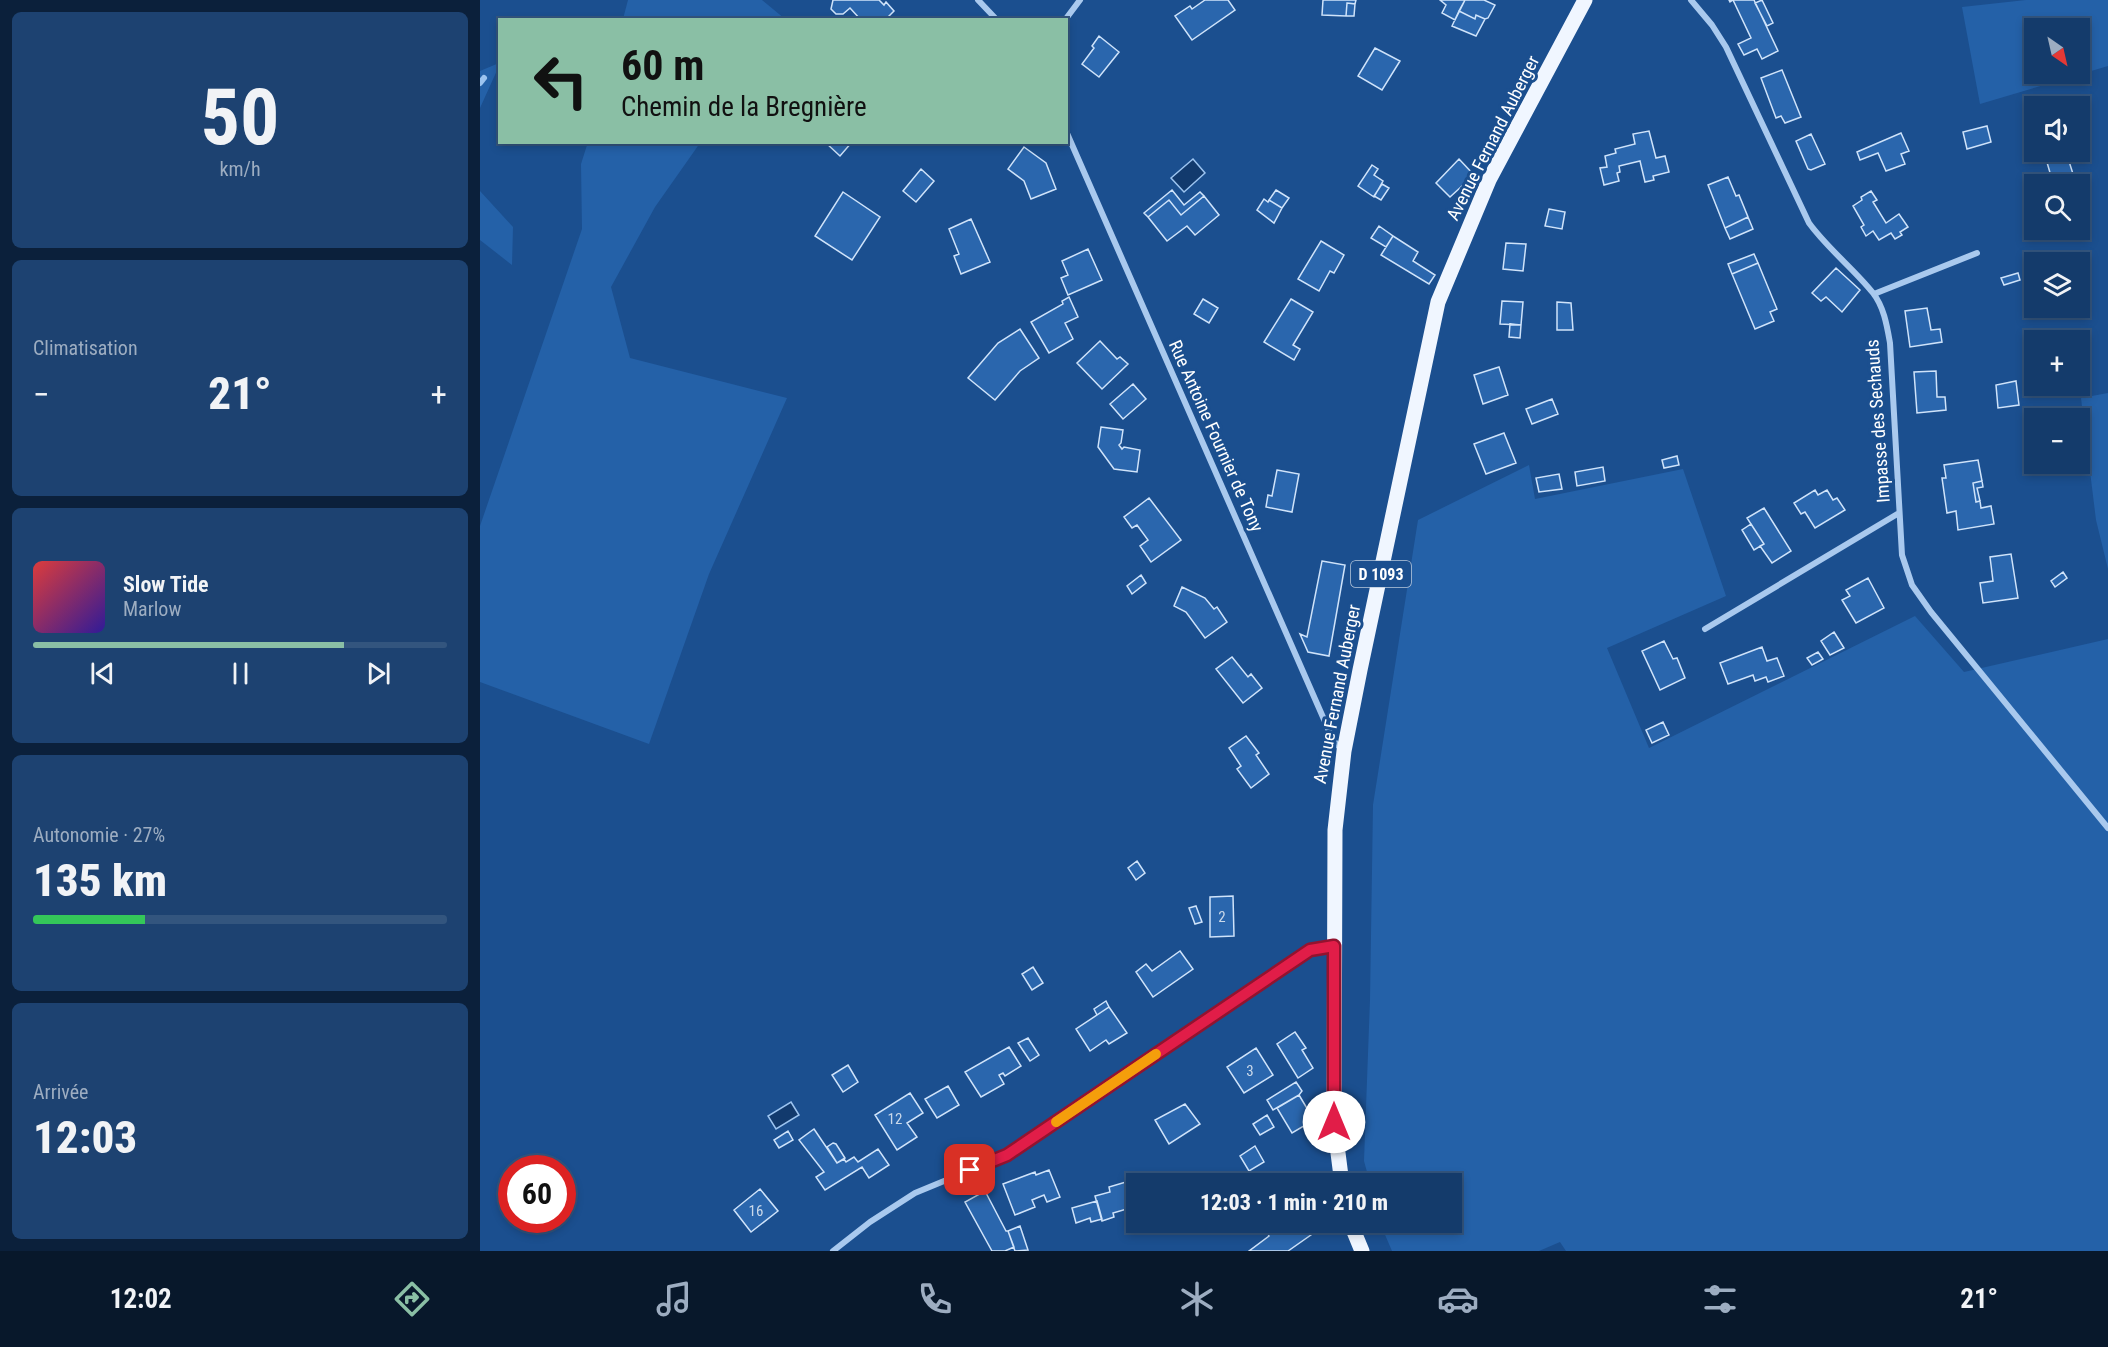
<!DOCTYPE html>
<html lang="fr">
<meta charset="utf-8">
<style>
:root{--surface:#143b6b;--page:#1d4271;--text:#f1f3f6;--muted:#9dadc1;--line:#33557e;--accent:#8abfa5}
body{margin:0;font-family:"Roboto Condensed",sans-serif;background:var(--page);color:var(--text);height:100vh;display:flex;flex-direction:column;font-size:22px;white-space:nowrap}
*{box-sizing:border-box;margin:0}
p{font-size:20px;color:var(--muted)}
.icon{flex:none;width:33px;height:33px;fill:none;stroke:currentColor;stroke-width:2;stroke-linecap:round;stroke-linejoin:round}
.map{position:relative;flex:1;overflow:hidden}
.sheet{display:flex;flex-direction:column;gap:12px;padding:12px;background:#0b203b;width:480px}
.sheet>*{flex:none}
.guide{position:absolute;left:18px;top:18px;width:570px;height:126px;border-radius:0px;box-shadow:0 3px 9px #0003,0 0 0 2px var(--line);background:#8abfa5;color:#111;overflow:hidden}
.needle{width:39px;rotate:146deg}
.fabs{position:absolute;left:1544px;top:18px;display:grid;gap:12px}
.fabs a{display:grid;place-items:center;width:66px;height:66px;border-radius:0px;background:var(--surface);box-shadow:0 3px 9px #0003,0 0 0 2px var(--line);font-size:30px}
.speed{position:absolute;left:18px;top:1155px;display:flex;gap:12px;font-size:30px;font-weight:700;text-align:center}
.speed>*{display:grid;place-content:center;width:78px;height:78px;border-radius:50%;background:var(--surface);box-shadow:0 3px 9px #0003,0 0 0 2px var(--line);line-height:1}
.speed .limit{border:9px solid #d22;background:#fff;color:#111}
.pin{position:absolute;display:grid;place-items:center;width:51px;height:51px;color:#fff;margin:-26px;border-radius:12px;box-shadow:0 3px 9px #0006}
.me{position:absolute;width:66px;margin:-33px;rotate:0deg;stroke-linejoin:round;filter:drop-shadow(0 0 4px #0008)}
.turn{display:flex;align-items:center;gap:21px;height:126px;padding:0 24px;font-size:27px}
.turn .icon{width:78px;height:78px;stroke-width:2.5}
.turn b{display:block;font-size:42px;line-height:51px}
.big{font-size:45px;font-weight:800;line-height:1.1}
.sheet .card{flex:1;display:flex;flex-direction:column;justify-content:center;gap:9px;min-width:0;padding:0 21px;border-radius:9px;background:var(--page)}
.sheet .dial{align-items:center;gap:0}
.dial b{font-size:78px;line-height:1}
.song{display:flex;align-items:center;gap:18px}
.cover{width:72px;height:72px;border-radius:9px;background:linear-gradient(135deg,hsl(0 70% 55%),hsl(250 70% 35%))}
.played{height:6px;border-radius:3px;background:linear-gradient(90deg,var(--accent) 75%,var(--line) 75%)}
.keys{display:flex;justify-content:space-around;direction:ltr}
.heat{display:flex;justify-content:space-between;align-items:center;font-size:33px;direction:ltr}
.charge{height:9px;border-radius:4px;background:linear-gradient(90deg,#34c759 27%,var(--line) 0)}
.trip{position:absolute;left:646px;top:1173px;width:336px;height:60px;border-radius:0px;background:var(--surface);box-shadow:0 3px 9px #0003,0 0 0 2px var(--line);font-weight:800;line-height:60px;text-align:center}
.tab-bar{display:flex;height:96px;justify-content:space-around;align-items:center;background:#08182b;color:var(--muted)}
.tab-bar .icon{width:42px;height:42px}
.tab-bar .selected{color:var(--accent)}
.tab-bar b{font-size:27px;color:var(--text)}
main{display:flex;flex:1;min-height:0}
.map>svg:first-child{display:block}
.green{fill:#2461a8;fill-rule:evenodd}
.water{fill:#123a6d;stroke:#9cc4f0;stroke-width:1.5}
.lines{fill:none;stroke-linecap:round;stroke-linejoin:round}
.stream{stroke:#9cc4f0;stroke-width:6}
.building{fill:#2a66ad;stroke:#cfe3fa;stroke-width:1.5}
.street{stroke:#a9c9ee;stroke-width:6}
.primary{stroke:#f0f6ff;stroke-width:15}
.route-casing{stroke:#92132f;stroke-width:15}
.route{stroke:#e11d48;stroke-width:10}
.slow{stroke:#f59e0b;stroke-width:10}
.labels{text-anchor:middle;stroke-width:6;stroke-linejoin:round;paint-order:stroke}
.number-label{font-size:15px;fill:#cad9ea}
.shield{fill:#1b4f8f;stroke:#bbcadd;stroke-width:1.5}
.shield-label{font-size:16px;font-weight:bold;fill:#fff}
.street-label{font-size:18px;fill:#fff;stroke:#1b4f8f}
</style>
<main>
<section class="sheet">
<div class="card dial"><b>50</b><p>km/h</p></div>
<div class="card"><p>Climatisation</p>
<div class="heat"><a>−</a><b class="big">21°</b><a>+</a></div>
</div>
<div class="card">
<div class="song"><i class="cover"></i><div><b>Slow Tide</b><p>Marlow</p></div></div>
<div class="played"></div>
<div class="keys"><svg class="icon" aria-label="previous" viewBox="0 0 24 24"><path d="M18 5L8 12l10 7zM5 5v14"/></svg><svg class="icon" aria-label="pause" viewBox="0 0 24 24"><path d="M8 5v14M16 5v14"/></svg><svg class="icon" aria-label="next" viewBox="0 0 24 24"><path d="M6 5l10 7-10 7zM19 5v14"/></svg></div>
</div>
<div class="card"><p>Autonomie · 27%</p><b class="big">135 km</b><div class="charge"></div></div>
<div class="card"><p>Arrivée</p><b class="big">12:03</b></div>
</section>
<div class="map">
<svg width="1628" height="1251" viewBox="0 0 1628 1251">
<rect width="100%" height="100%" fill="#1b4f8f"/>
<!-- green -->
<path class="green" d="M 148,0 L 282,0 L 305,19 L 143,19 Z
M 1546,0 L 1628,0 L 1628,66 L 1500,104 L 1482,7 ZM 1599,28 L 1599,74 L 1554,74 L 1554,28 Z
M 19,63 L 19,66 L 0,108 L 0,71 Z
M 108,142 L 220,143 L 175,207 L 131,287 L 150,358 L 307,398 L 229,574 L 169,744 L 0,682 L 0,526 L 102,229 L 101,164 Z
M 0,191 L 33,227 L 32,265 L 0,240 Z
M 1628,393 L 1628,569 L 1616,520 L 1601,398 Z
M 1049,465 L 1055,499 L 1203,469 L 1246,596 L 1127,648 L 1169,748 L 1435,616 L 1484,672 L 1628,639 L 1628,1251 L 1086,1251 L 1080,1242 L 1059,1251 L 912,1251 L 900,1223 L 972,1222 L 972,1184 L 890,1183 L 884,1161 L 890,1000 L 893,805 L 938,520 Z"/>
<!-- water -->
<path class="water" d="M 713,159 L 725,173 L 704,192 L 691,178 Z
M 311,1102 L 319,1115 L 296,1129 L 288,1116 Z"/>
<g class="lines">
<!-- stream -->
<path class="stream" d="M 0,83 L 4,78"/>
</g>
<!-- building -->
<path class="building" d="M 353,0 L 399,0 L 404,5 L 406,2 L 414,11 L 405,20 L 381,20 L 370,8 L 363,14 L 356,14 L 351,9 Z
M 725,0 L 748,0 L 755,10 L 712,40 L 695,16 L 710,6 L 712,9 Z
M 843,0 L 876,0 L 875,4 L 867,3 L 866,16 L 842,15 Z
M 960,0 L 985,0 L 975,20 L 962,13 L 966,5 Z
M 985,0 L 1004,0 L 1015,5 L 1008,18 L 1005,19 L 996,15 L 995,19 L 979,11 Z
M 1249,0 L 1274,0 L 1298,51 L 1282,59 L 1277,49 L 1264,55 L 1258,44 L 1271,38 L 1253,0 L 1250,2 Z
M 1282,0 L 1293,23 L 1287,26 L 1275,3 Z
M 867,3 L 875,4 L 874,16 L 866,16 Z
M 979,11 L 995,19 L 996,15 L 1005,19 L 996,36 L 972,26 Z
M 619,36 L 639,52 L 619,77 L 602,64 L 614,48 L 612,46 Z
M 895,48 L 920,61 L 902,90 L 878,76 Z
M 1302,70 L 1321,117 L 1305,123 L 1301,116 L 1296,118 L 1281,78 Z
M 1507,126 L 1511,142 L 1487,149 L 1483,132 Z
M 1169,131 L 1176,158 L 1185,156 L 1189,172 L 1173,176 L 1174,180 L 1165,182 L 1160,161 L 1139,166 L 1140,172 L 1137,173 L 1139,181 L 1124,185 L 1120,168 L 1127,167 L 1125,156 L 1136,153 L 1135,149 L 1155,144 L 1153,134 Z
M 1421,133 L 1429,151 L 1421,154 L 1425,164 L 1406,171 L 1398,153 L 1380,160 L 1377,152 Z
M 1331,134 L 1345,164 L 1331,170 L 1328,169 L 1316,141 Z
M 345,142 L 372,142 L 360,156 Z
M 544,147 L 566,163 L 576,189 L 551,199 L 544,181 L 528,169 Z
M 1564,152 L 1586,152 L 1594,177 L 1573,183 Z
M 979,159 L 994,175 L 970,197 L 956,183 Z
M 892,165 L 898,169 L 894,175 L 903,181 L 894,197 L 878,186 Z
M 441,169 L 454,181 L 436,202 L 423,191 Z
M 1248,177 L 1256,196 L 1259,195 L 1268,217 L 1245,228 L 1228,185 Z
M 902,184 L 909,188 L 901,200 L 894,196 Z
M 692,190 L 704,205 L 720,192 L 724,196 L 701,215 L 689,200 L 668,217 L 664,213 Z
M 796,190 L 809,198 L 802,208 L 789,200 Z
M 1391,191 L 1397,200 L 1393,202 L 1406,223 L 1419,214 L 1428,227 L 1420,232 L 1422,235 L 1415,239 L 1411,233 L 1399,240 L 1393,231 L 1386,236 L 1381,227 L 1384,225 L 1373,206 L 1382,200 L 1381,197 Z
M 363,192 L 400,217 L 372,260 L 335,236 Z
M 724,196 L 739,215 L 715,235 L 707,226 L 687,241 L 668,217 L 689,200 L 701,215 Z
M 784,199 L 788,202 L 789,200 L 802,208 L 794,223 L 777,210 Z
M 1069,209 L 1085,212 L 1082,229 L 1065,226 Z
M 1268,217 L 1273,229 L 1250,239 L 1245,228 Z
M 491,219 L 510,262 L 481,274 L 474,256 L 479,254 L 469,229 Z
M 899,226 L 913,236 L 906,247 L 891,238 Z
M 913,236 L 938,252 L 933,261 L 955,275 L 949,284 L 901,255 Z
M 841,241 L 864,255 L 854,273 L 850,271 L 839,291 L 818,279 Z
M 1026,243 L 1046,244 L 1043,271 L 1023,269 Z
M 608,249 L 622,280 L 588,295 L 581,278 L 588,275 L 582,261 Z
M 1274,254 L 1278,263 L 1252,274 L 1248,264 Z
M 1278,263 L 1297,309 L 1290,312 L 1294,321 L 1275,329 L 1252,274 Z
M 1356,268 L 1380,290 L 1362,312 L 1346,297 L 1341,301 L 1332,293 Z
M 1538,273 L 1540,280 L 1524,285 L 1521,278 Z
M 589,297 L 598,317 L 585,323 L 593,339 L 569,353 L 551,322 L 583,304 L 582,301 Z
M 723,299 L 738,308 L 729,323 L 714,314 Z
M 811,299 L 833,312 L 813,345 L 820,349 L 814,360 L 784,342 Z
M 1022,301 L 1043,302 L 1041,325 L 1020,324 Z
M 1077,302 L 1091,303 L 1093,330 L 1077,330 Z
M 1447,308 L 1451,330 L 1460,329 L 1462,342 L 1430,347 L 1425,311 Z
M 1030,324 L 1041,325 L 1040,338 L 1029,337 Z
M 540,329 L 559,358 L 540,371 L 515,400 L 488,378 L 518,343 Z
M 620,341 L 637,359 L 640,357 L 648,364 L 622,389 L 597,363 Z
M 1019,367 L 1028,395 L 1003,404 L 994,375 Z
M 1456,371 L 1457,397 L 1465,397 L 1466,410 L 1437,413 L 1434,372 Z
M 1536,381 L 1539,405 L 1518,408 L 1516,385 Z
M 653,384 L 666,399 L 643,419 L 630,404 Z
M 1072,399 L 1078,414 L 1052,424 L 1046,409 Z
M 621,427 L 643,430 L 641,443 L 639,445 L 642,449 L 644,447 L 660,450 L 657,472 L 634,469 L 618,447 Z
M 1024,433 L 1036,463 L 1006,474 L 994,444 Z
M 1197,456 L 1199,465 L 1184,468 L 1182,460 Z
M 1498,460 L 1502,481 L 1493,483 L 1496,502 L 1500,501 L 1501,508 L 1511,506 L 1514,524 L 1478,530 L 1476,511 L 1467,513 L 1462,478 L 1466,478 L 1464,465 Z
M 1123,467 L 1125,481 L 1097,486 L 1095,472 Z
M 797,470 L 819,474 L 812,512 L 786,507 L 788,495 L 792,496 Z
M 1079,474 L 1082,489 L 1059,492 L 1056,478 Z
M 1502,481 L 1503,487 L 1497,488 L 1500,501 L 1496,502 L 1493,483 Z
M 1335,490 L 1338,495 L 1347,490 L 1353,500 L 1357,498 L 1365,510 L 1335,528 L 1325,512 L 1321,514 L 1314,503 Z
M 669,498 L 701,540 L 671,562 L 660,546 L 668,540 L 657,525 L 652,528 L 644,517 Z
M 1284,508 L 1311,551 L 1292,563 L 1280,546 L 1284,544 L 1267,518 Z
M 1271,524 L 1284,544 L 1274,550 L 1262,530 Z
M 1531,554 L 1538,598 L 1503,603 L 1500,583 L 1513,581 L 1510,557 Z
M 842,561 L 865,565 L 849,656 L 828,652 L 820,634 L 827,637 Z
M 1583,572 L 1587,578 L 1575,587 L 1571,581 Z
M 661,575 L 666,583 L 652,594 L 647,586 Z
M 1388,578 L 1404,608 L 1376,623 L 1362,600 L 1370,596 L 1366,590 Z
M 702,587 L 725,598 L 734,609 L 737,607 L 747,622 L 725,638 L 706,612 L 694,606 Z
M 1354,632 L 1364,648 L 1350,655 L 1341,641 Z
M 1184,641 L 1193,659 L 1197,658 L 1205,678 L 1180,690 L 1162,651 Z
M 1282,647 L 1287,661 L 1297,658 L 1304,676 L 1288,682 L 1286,677 L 1275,681 L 1273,675 L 1248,684 L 1240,663 Z
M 1338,652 L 1343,659 L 1332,665 L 1327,658 Z
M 752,657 L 768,677 L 771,674 L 782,688 L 763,703 L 736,669 Z
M 1183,722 L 1189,735 L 1172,743 L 1166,730 Z
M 766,736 L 779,753 L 776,755 L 789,774 L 771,788 L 757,769 L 761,766 L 749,748 Z
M 657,861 L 665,873 L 656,880 L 648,868 Z
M 753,896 L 754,936 L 730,937 L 730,897 Z
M 716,906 L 722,922 L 715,924 L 709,908 Z
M 700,951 L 713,969 L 673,997 L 656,972 L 666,964 L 672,971 Z
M 553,967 L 563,983 L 552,990 L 542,974 Z
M 626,1001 L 629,1007 L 617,1015 L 614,1009 Z
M 629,1007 L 647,1033 L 629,1044 L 626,1040 L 610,1051 L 596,1029 Z
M 815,1032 L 826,1048 L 822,1050 L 833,1068 L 818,1078 L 797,1044 Z
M 548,1038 L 559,1055 L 550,1061 L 538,1043 Z
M 529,1047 L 541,1066 L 525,1076 L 523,1073 L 519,1075 L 524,1084 L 501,1097 L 485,1072 Z
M 776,1048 L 793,1075 L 764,1093 L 747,1067 Z
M 368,1065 L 378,1082 L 363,1092 L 352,1075 Z
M 816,1082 L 822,1091 L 819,1095 L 793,1110 L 787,1100 Z
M 468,1086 L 479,1105 L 457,1118 L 445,1099 Z
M 430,1093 L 443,1113 L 427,1123 L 437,1137 L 417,1150 L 395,1115 Z
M 819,1095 L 834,1120 L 812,1133 L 797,1108 Z
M 705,1104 L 720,1124 L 689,1144 L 675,1120 Z
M 787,1115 L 794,1127 L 780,1135 L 773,1124 Z
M 334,1129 L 357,1163 L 364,1159 L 366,1162 L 374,1157 L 378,1162 L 398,1149 L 409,1165 L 389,1178 L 382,1167 L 345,1190 L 336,1177 L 344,1172 L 319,1140 Z
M 308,1131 L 313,1140 L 299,1148 L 294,1140 Z
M 353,1143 L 356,1144 L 365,1158 L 357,1163 L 347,1147 Z
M 775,1146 L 784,1162 L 769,1171 L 760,1156 Z
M 569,1170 L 580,1197 L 567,1202 L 564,1195 L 552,1200 L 555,1207 L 535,1215 L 523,1184 L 555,1172 L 556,1175 Z
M 656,1179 L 657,1206 L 633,1213 L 634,1217 L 622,1221 L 615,1196 L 630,1192 L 629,1187 Z
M 280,1189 L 298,1211 L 271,1232 L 254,1210 Z
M 505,1191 L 526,1231 L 528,1231 L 534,1247 L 525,1251 L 512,1251 L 485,1202 Z
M 617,1201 L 622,1219 L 611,1222 L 610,1218 L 596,1223 L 592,1208 Z
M 808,1222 L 848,1223 L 808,1251 L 769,1251 L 789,1236 L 787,1232 L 792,1229 L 794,1232 Z
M 540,1226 L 548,1250 L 535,1251 L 528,1231 Z"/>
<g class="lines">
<!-- street -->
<path class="street" d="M 498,0 L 517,20
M 1211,0 L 1232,25 L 1246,47 L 1329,223 C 1348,249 1374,269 1393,293 C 1404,307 1407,326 1410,343 L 1422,555 L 1432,585 L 1451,612 L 1628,828
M 585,20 L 600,0
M 586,131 L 853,740 L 863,751
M 1394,294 L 1497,253
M 1225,629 L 1419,513
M 353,1251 L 390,1222 L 435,1193 L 527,1155 L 830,950 L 854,946"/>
<!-- primary -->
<path class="primary" d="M 862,1184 L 854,1122 L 855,830 L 864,751 L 880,670 L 958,302 L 1009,180 L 1105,0
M 870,1222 L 882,1251"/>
</g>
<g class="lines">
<!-- route casing -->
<g class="route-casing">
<path id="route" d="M 490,1170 L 527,1155 L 830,950 L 854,946 L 854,1122"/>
</g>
<!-- route -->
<use href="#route" class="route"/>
<!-- slow -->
<path class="slow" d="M 576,1122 L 676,1054"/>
</g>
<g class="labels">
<!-- number labels -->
<g class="number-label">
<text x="742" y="922">2</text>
<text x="770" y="1076">3</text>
<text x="415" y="1124">12</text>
<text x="276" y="1216">16</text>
</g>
<!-- shield labels -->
<rect class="shield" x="871" y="561" width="60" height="26" rx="4.5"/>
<g class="shield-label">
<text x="901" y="580">D 1093</text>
</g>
<!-- street labels -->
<g class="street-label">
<text transform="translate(1013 138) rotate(-63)" y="6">Avenue Fernand Auberger</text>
<text transform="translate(1398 421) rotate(-94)" y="6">Impasse des Sechauds</text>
<text transform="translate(736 436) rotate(66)" y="6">Rue Antoine Fournier de Tony</text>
<text transform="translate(857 694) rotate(-79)" y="6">Avenue Fernand Auberger</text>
</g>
</g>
</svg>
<div class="fabs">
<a><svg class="needle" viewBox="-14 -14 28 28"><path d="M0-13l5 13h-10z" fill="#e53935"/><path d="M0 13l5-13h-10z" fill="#9dadc1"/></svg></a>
<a><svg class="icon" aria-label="sound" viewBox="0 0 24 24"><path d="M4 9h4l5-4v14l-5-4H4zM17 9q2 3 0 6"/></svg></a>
<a><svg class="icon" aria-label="search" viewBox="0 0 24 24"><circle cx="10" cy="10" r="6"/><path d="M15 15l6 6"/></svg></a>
<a><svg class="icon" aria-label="layers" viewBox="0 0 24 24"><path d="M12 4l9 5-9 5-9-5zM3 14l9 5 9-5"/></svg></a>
<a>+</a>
<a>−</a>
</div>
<div class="speed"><div class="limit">60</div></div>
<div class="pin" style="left:490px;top:1170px;background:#d93025"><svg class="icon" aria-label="arrive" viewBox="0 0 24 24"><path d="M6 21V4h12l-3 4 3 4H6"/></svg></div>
<svg class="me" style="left:854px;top:1122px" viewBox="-20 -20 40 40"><circle r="19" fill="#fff"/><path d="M0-13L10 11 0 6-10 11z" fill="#e11d48"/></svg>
<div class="trip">12:03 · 1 min · 210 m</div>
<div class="guide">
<div class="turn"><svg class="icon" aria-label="left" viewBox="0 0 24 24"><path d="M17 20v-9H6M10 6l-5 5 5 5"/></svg><div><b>60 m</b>Chemin de la Bregnière</div></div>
</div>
</div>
</main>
<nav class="tab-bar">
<b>12:02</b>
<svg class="icon selected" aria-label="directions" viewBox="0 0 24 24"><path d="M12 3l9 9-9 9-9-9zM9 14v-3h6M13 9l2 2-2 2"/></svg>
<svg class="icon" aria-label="music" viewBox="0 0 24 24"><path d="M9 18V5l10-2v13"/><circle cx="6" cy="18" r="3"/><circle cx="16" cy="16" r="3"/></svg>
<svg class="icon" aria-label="phone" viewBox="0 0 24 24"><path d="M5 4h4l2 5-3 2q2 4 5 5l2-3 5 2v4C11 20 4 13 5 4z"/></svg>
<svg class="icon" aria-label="climate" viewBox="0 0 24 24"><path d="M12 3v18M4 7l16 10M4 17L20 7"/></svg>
<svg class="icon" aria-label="car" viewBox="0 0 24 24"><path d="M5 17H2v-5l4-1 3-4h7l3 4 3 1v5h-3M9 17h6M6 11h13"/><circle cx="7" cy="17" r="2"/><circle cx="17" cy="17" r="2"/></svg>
<svg class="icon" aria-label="filters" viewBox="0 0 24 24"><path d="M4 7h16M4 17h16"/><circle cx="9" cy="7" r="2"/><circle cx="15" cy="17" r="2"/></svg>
<b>21°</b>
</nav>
